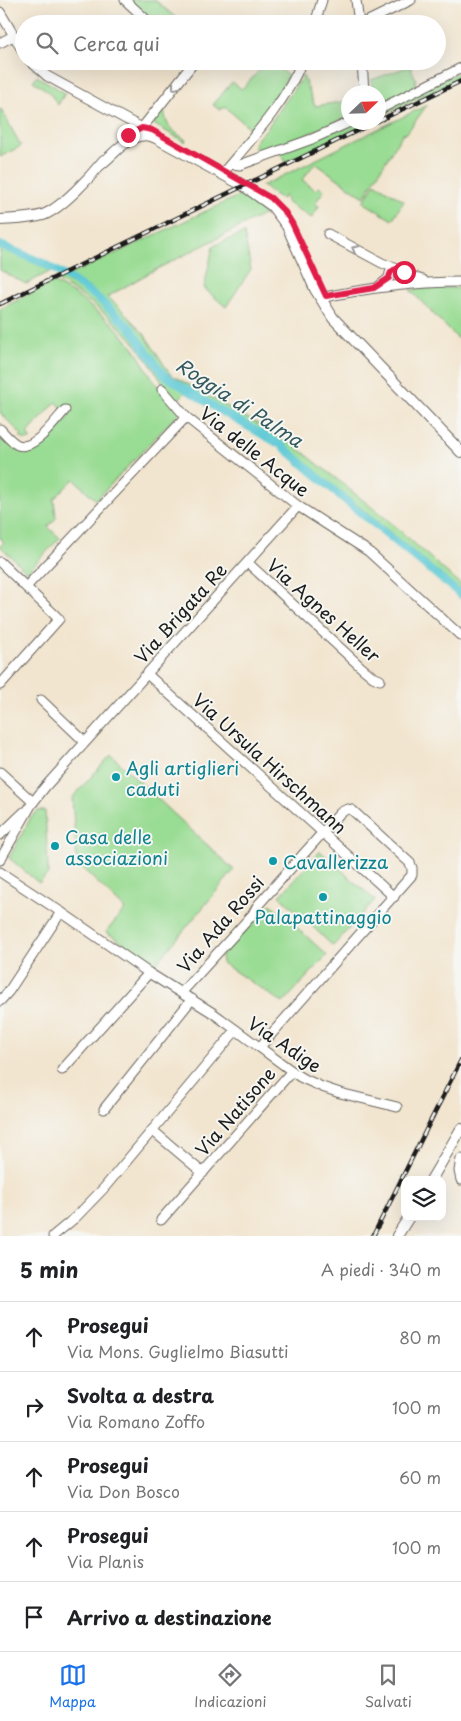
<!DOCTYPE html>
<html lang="it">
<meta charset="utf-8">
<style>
body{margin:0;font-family:"Playpen Sans",sans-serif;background:#f6f6f6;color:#202124}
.controls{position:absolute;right:15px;bottom:15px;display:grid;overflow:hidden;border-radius:10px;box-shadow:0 5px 20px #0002}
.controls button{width:45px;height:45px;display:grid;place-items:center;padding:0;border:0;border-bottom:1px solid #e0e0e0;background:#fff;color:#202124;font:25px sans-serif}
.compass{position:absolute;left:341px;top:85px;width:45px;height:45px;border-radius:50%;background:#fff;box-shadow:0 5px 20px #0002;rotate:67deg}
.stop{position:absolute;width:15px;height:15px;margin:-11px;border:4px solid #e11d48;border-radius:50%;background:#fff}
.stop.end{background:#e11d48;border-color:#fff;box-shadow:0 1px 5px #0008}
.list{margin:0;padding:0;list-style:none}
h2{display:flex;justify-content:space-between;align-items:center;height:65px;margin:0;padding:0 20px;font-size:21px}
h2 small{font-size:16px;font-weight:400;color:#757577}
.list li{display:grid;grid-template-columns:32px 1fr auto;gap:15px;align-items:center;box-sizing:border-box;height:70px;padding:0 20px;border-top:1px solid #e0e0e0}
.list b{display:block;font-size:19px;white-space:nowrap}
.list p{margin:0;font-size:16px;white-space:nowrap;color:#757577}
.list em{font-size:16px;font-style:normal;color:#757577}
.icon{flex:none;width:28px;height:28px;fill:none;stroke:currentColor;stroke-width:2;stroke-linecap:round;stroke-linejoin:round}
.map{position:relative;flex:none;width:461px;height:1236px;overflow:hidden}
.search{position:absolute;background:#fff;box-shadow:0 5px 20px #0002;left:15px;right:15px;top:15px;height:55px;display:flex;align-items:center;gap:12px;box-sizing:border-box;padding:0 18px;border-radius:28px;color:#757577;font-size:19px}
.sheet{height:415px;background:#fff}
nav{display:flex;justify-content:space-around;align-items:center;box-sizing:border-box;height:70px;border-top:1px solid #e0e0e0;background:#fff;font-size:14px;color:#757577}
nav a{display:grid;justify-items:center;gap:2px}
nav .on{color:#1a73e8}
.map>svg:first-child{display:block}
.green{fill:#99dc93;stroke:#5a7c58}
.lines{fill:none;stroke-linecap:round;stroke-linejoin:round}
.canal{stroke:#5dc9d5;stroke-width:8}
.minor-casing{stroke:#67625b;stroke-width:11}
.tertiary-casing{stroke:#67625b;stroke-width:12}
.minor{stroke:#fff;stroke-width:9}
.tertiary{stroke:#fff;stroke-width:10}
.rail-casing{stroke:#1c1c1c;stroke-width:4.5}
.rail{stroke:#f6f6f2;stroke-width:2.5;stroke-dasharray:8;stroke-linecap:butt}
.oneway{stroke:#999}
.route{stroke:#e11d48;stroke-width:6}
.culture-dot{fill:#0f9aa8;stroke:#f6f6f2;stroke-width:2}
.labels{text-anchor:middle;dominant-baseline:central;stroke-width:4;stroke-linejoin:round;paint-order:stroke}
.street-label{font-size:18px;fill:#1c1c1c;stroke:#f6f6f2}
.culture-label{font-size:18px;fill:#0d838f;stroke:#f6f6f2;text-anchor:start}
.water-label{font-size:19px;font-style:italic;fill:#33595d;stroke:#f6f6f2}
</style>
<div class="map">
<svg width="461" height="1236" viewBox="0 0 461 1236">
<rect width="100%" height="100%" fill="#f6f6f2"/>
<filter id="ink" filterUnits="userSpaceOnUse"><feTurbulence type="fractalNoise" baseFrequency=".02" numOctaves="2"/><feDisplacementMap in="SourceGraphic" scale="10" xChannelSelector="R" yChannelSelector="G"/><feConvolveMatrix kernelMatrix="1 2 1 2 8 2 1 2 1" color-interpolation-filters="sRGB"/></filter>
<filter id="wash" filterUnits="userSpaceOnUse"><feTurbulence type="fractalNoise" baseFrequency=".0096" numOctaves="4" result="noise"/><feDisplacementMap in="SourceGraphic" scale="20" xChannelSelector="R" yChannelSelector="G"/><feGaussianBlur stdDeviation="1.12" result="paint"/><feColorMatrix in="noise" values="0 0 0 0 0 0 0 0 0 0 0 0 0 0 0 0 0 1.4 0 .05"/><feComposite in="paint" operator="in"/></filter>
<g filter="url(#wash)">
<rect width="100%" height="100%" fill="#f2e5cf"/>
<g class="green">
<path d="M130 0H155L183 24H158Z"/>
<path d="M268 61H271L288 76 281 88 252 130 225 107 220 110 213 105 232 82 242 89Z"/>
<path d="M410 66 416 79 415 87 378 103V92H373L371 80Z"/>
<path d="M461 71V78L379 117 378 111Z"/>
<path d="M37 76 65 93 58 105 49 92 33 81Z"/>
<path d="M303 76 315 106 348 101V117L305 135 264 149 258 151 255 149 254 145 257 139 267 128Z"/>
<path d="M427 105 406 134 403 133 364 197 315 163 302 180 316 190 319 187 324 191 315 203 319 206 312 218 286 202 287 198 284 196 282 199 262 186Z"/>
<path d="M164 106C165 126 170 129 186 140L185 142 155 125 154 118Z"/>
<path d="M0 109H1L21 146 0 157Z"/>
<path d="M354 123H368L286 162 279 152Z"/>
<path d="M375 183 404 201 392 220 363 202Z"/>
<path d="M247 192 269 212 149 273 107 297 119 307 145 335 170 374 293 444 389 521 461 585V591L284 445 240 421 167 375 132 327 106 302 66 275H69Z"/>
<path d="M244 233 251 269 226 307 204 288 213 246Z"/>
<path d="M0 249 19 255 51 271 26 284 0 270Z"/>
<path d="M60 277 95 299 112 314 134 337 163 377 187 391 177 401C162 385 154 368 141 351 116 319 89 300 55 279Z"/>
<path d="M53 282 76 295 114 325 135 350 156 384 180 412 96 500 74 479 54 499 56 518 48 527 60 538 27 572 0 546 4 542 0 538V435C6 441 13 450 22 452 40 457 59 427 70 415L56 402 27 434 31 439 25 440 20 437 22 435 2 415 0 412V309Z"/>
<path d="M424 288H461V342L410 290Z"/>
<path d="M111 755 234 870 156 964 106 932 125 909 77 863 72 798Z"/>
<path d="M38 811H45L48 866V874L39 883 9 858 31 817Z"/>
<path d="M320 851 375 900 333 946 280 896Z"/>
<path d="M271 904 327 955 283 1003 222 963 221 956Z"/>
</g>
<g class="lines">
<path class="canal" d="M0 245 43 263 72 280 99 299 131 329 164 375 219 410 281 445 352 506 461 595"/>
</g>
</g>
<g filter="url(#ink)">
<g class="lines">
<defs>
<g id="minor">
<path d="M125 0 151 24"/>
<path d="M356 0 359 24"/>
<path d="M0 12 24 53"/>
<path d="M315 24 322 0"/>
<path d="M362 24 411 0"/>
<path d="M0 43 13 36"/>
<path d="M30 61 47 76 142 128 195 61"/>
<path d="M362 61 364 92"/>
<path d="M378 110 461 68"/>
<path d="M231 164 240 165 312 139 350 122"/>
<path d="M222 174C249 142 287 101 302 61"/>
<path d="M328 234 382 263 397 269"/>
<path d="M378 287 389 278 390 273 395 269C404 269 412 278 423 280"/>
<path d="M320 298C367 288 413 282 461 282"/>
<path d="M162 389 186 417"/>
<path d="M0 429C5 434 11 442 18 445 34 451 55 421 65 410"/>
<path d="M0 562 59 619 0 685"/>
<path d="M248 563 362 668 373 677 380 680"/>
<path d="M26 587 186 417 298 506 368 551 461 636"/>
<path d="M147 674 394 897"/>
<path d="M41 700 85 742"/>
<path d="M0 772 33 802"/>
<path d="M0 835 24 812"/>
<path d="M0 860 31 805 45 787 298 506"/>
<path d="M0 872 61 912 149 973 213 1013 300 1077 322 1087 340 1093 397 1107"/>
<path d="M182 992 253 914 258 905 341 812 348 809 352 810 410 863 412 868V875L260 1047"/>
<path d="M0 1001 9 991 61 912"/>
<path d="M62 1070 149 973"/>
<path d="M104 1109 192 999"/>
<path d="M152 1130 203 1173"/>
<path d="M461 1159 459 1171 461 1180"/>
<path d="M161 1220 292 1071"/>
<path d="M53 1236 76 1217 104 1188 236 1030"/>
</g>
<g id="tertiary">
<path d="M100 165C117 152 133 127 156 138L244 186 272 206 287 226 315 289 333 318 461 452"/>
<path d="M0 220C14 219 30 219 43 215 62 208 91 176 104 160"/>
<path d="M431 1180 461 1129"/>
<path d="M397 1236 409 1217"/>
</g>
</defs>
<use href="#minor" class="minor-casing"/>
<use href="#tertiary" class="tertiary-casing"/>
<use href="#minor" class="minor"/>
<use href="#tertiary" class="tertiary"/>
<defs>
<g id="rail">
<path d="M378 121 461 81"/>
<path d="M0 304 375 122"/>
<path d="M373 1236 461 1060"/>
</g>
</defs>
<use href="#rail" class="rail-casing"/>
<use href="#rail" class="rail"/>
</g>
<defs><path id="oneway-chevron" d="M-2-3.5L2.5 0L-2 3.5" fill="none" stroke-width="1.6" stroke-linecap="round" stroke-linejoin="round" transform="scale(1.25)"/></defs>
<g class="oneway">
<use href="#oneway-chevron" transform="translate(175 87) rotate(127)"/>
<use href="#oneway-chevron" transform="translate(355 249) rotate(-152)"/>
</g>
</g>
<g class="lines" filter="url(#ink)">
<path class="route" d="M128 135 142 128 152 130 271 198 285 212 292 223 326 296 374 288 389 278C390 270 397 266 404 272"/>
</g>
<g class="culture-dot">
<circle cx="116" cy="777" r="5"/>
<circle cx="55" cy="846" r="5"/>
<circle cx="273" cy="861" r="5"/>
<circle cx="323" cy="897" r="5"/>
</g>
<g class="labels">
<g class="street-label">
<text transform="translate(255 451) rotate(38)">Via delle Acque</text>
<text transform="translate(324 610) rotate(42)">Via Agnes Heller</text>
<text transform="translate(180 613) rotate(-48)">Via Brigata Re</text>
<text transform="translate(270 763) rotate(42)">Via Ursula Hirschmann</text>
<text transform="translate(220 924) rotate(-49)">Via Ada Rossi</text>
<text transform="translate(285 1044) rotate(34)">Via Adige</text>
<text transform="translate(235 1111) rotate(-49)">Via Natisone</text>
</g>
<g class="culture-label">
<text x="126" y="767">Agli artiglieri<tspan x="126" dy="21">caduti</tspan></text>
<text x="65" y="836">Casa delle<tspan x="65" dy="21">associazioni</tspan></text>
<text x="283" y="861">Cavallerizza</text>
<text x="323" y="916" text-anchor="middle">Palapattinaggio</text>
</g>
<g class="water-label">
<text transform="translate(240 402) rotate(33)">Roggia di Palma</text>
</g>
</g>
</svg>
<div class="controls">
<button><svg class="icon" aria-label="layers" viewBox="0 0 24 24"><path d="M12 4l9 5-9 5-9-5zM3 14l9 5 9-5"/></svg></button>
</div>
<svg class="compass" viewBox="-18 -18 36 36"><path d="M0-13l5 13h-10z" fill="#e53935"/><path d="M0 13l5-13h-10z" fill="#757577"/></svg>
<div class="stop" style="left:404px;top:272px"></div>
<div class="stop end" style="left:128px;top:135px"></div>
<div class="search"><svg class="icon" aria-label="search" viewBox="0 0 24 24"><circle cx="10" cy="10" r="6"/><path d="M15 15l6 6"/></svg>Cerca qui</div>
</div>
<section class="sheet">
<h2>5 min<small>A piedi · 340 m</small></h2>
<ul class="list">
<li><svg class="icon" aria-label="ahead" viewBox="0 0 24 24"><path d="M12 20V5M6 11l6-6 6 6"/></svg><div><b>Prosegui</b><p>Via Mons. Guglielmo Biasutti</p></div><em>80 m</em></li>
<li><svg class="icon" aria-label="right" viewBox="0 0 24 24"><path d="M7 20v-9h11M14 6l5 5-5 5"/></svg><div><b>Svolta a destra</b><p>Via Romano Zoffo</p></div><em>100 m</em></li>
<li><svg class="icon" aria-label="ahead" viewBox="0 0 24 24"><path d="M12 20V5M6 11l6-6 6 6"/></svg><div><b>Prosegui</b><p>Via Don Bosco</p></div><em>60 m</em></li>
<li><svg class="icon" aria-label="ahead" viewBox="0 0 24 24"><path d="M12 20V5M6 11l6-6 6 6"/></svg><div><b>Prosegui</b><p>Via Planis</p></div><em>100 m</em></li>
<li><svg class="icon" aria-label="arrive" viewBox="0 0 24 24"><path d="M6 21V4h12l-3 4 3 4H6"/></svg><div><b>Arrivo a destinazione</b></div></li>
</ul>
</section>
<nav>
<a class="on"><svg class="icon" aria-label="map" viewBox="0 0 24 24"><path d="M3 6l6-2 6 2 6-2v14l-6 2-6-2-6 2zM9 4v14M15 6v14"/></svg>Mappa</a>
<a><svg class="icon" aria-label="directions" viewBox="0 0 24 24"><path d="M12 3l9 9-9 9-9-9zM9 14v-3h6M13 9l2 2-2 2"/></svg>Indicazioni</a>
<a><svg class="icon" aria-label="saved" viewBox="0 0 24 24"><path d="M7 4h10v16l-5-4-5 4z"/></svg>Salvati</a>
</nav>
